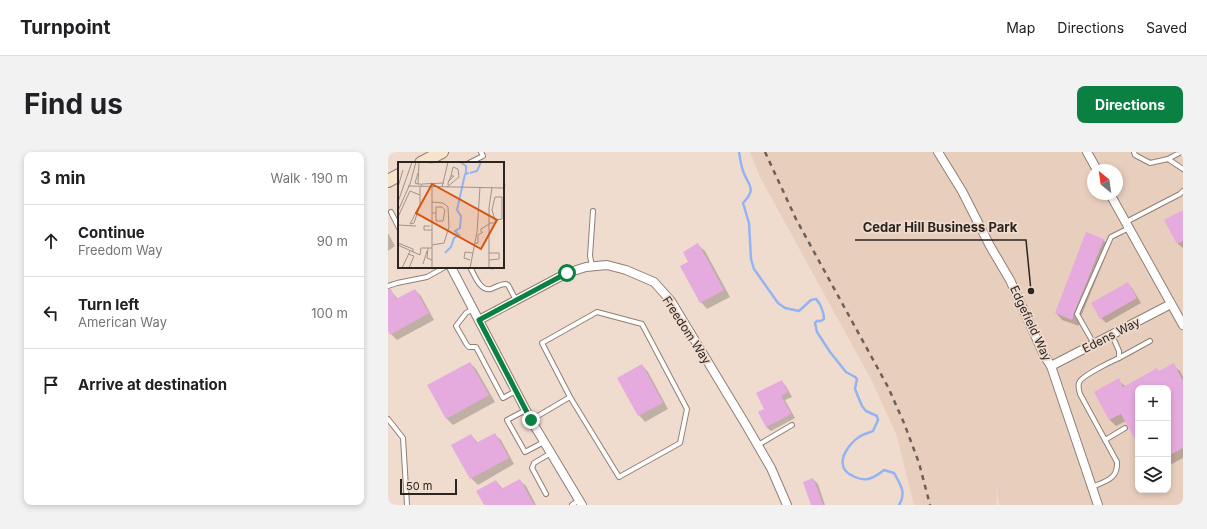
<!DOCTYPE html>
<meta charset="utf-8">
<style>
body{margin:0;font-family:Inter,sans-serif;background:#f2f2f2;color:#202124}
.controls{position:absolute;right:12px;bottom:12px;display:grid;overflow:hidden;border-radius:8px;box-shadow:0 2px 6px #0003}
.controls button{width:36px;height:36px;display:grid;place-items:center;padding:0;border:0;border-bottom:1px solid #e0e0e0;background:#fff;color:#202124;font:20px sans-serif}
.compass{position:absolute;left:699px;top:12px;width:36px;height:36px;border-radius:50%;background:#fff;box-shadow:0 2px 6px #0003;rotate:331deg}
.scale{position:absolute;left:12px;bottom:10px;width:57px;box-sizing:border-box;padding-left:4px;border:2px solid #2b241f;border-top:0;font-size:11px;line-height:14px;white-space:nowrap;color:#2b241f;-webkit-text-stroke:3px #f0dbcf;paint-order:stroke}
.stop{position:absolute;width:12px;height:12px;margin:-9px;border:3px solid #0b8043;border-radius:50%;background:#fff}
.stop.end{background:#0b8043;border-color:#fff;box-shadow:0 1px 4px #0008}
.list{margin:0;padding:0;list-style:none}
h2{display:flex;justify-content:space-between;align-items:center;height:52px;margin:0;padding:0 16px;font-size:17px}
h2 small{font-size:13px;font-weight:400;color:#757577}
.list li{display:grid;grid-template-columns:26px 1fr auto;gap:12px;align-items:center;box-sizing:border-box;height:72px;padding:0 16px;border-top:1px solid #e0e0e0}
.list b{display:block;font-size:15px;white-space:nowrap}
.list p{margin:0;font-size:13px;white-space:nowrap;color:#757577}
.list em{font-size:13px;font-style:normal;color:#757577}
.icon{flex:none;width:22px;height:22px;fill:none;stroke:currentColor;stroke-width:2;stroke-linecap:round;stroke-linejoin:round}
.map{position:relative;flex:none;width:795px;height:353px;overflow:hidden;border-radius:8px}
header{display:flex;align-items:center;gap:24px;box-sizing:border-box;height:56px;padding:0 20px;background:#fff;border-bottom:1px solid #e0e0e0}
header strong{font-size:19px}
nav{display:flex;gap:22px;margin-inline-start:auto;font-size:14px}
.intro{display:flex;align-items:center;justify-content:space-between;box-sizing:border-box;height:96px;padding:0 24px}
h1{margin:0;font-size:28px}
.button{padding:10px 18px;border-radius:8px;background:#0b8043;color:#fff;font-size:14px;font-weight:700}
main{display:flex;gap:24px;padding:0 24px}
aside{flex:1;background:#fff;border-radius:8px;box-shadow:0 2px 6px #0003}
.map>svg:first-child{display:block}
.built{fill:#e8cebd;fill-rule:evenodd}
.shadow{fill:#0003}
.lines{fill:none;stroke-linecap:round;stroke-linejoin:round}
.stream{stroke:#94b4f1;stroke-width:2.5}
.building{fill:#e6abde}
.lane-casing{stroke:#917f74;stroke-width:6}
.street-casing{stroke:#917f74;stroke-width:10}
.secondary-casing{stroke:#917f74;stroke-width:14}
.lane{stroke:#fff;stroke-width:4}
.street{stroke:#fff;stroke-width:8}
.secondary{stroke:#f7e4ca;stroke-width:12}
.rail{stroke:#6c6159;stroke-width:2.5;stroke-dasharray:5 5;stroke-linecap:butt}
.route{stroke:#0b8043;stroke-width:5}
.labels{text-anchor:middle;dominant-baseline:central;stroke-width:3.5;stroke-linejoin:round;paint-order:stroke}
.street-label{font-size:12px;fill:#2b241f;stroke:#f0dbcf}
.inset-river{fill:none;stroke:#94b4f1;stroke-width:2}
.inset-road{fill:none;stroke:#a19289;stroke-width:1}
.view{fill:#d5540e;fill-opacity:0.15;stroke:#d5540e;stroke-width:2}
.inset-edge{fill:none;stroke:#2b241f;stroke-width:2}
.leader{fill:none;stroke:#2b241f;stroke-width:1.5}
.callout-dot{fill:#2b241f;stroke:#f0dbcf;stroke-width:1.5}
.callout-label{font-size:13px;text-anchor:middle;font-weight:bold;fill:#2b241f;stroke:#f0dbcf;stroke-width:3.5;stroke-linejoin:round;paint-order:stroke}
</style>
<header>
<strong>Turnpoint</strong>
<nav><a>Map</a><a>Directions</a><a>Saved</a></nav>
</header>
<div class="intro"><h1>Find us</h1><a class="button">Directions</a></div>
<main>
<aside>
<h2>3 min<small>Walk · 190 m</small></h2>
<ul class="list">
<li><svg class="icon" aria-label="ahead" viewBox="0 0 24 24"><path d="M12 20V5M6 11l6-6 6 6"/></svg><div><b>Continue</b><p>Freedom Way</p></div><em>90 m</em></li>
<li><svg class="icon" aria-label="left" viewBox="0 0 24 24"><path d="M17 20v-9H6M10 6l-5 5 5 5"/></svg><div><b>Turn left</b><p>American Way</p></div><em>100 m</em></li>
<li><svg class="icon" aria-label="arrive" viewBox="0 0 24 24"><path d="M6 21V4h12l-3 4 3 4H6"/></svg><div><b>Arrive at destination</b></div></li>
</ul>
</aside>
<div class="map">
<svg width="795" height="353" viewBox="0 0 795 353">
<rect width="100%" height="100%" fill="#f0dbcf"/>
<path class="built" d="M362 0H795V353H611L608 334 609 353H526L509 284 484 229 373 27ZM705 18H729V42H705ZM750 236H780V338H750Z"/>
<g class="shadow">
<path d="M115 28 118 34 115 36Z"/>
<path d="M795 59V96L790 92 777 69Z"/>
<path d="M0 81 7 94 0 99Z"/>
<path d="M715 88 722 94 692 167 691 174 674 168 668 161Z"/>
<path d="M310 93 317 99 342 145 319 157 313 150 293 114 301 110Z"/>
<path d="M101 115H110L104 118Z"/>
<path d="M740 132 744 136 753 151 718 171 713 166Z"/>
<path d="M27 138 33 144 46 168 9 188 3 182 0 177V141L3 139 10 147Z"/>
<path d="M82 211 88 217 107 250 65 273 59 267 41 234Z"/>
<path d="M254 213 260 220 280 257 257 270 251 263Z"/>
<path d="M785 213 792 219 795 225V306L780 314V236H750V291L738 269 728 274 722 268 707 240 730 228 737 234 772 220Z"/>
<path d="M393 229 398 234 404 245 397 248 407 266 383 279 378 275 377 257Z"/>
<path d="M106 282 113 288 126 312 90 333 83 326 65 293 83 283 90 291Z"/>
<path d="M425 327 430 332 437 353H425Z"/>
<path d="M131 328 138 334 148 353H97L108 329 115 337Z"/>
</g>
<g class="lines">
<path class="stream" d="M351 0C352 6 353 13 355 19 361 35 369 36 355 51L361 71 363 107 366 117 390 151 397 156 411 159 423 148 428 147C432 151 436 160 436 167L433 169H429L427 171 429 180 442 200 458 220 467 225 469 227 467 237 474 254 478 259 489 264 490 268 485 279C481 281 475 282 471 285 466 288 463 292 460 296 453 306 451 318 465 324 469 326 475 328 480 327 486 326 491 322 496 318L506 321C512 332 519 341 511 353"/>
</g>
<g class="building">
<path d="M795 58V89L789 92 776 68Z"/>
<path d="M698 80 716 87 686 161 684 168 667 161Z"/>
<path d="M310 91 336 138 312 151 292 114 300 110 295 100Z"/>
<path d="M740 130 749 146 712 167 703 151Z"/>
<path d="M0 137H3L8 147 27 137 41 161 2 183 0 179Z"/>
<path d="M82 210 101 243 58 267 39 233Z"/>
<path d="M786 211 795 229V296L780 304V236H750V293L733 262 721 268 706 240 731 226 735 235 769 216 771 219Z"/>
<path d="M254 212 275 251 250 264 229 226Z"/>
<path d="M394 228 400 240 393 244 403 262 378 275 370 260 376 257 368 241Z"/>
<path d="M107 281 121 306 82 327 63 293 83 282 88 291Z"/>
<path d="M425 326 435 353H423L415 330Z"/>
<path d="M132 327 146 353H96L88 339 108 328 113 337Z"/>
</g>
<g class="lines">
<defs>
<g id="lane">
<path d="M746 0 747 3 762 11 780 7 795 17"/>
<path d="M780 7 793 0"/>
<path d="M81 11 95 4 93 0"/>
<path d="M3 60 11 76"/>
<path d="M738 70 792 42 795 39"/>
<path d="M204 114 202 104 205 59"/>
<path d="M82 115C86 122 92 140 103 137 108 135 112 132 118 132L120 133 128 148"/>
<path d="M0 134 9 131 39 125 57 115"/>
<path d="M85 157 78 161 68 174 79 193 81 195H88L115 246 128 239"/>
<path d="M706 192 689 162 723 85 741 76"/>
<path d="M731 206 762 189"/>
<path d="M138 258 119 268 137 300 156 290"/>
<path d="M0 267 15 286 19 353"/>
<path d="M143 268 182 245 154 191 209 160 254 172 299 257 292 291 231 325 182 245"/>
<path d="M717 288 737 276"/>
<path d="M370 293 404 273"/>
<path d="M704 335C718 329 730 327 729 310L692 242C691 237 689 233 692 229 696 223 722 210 731 206V199L724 183"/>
<path d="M158 342 144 316 146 311 163 301"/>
<path d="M184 353 191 348"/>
</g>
<g id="street">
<path d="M550 0 574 39 602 94 622 128 656 203 663 214 710 353"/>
<path d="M699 0 709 18"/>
<path d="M722 42 795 173"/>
<path d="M63 115 143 268 194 353"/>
<path d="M91 168 179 121 198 115 219 113 238 118 266 130 283 149 358 273 383 316 399 353"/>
<path d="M663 214 783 152"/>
</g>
<g id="secondary">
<path d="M33 11 54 0"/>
<path d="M0 29 11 23"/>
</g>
</defs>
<use href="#lane" class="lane-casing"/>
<use href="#street" class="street-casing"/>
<use href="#secondary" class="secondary-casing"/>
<use href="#lane" class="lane"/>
<use href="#street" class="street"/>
<use href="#secondary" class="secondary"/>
<path class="rail" d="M377 0 408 67 500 235 516 271 531 311 542 353"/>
</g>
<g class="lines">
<path class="route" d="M143 268 91 168 179 121"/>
</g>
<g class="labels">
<g class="street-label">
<text transform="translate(643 171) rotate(65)">Edgefield Way</text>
<text transform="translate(299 178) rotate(57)">Freedom Way</text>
<text transform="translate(723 183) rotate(-27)">Edens Way</text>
</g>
</g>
<g transform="translate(10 10)">
<rect width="106" height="106" fill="#f0dbcf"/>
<path class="inset-river" d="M62 0 68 4V11M72 11 79 9 83 0M47 91 53 85 56 76 61 73 57 69 62 66 63 54 59 48 67 12 71 11"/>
<path class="inset-road" d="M21 0 20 22H23L24 25M31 1 44 0M20 11 17 21 20 22M24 22 46 21M50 23V21L53 14H56L50 20M10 24 106 26M0 25 5 8M22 25V43L12 62 16 61 22 43M44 25 50 0M49 25 61 15 60 7 55 5 53 14M0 40 14 0M34 40 45 41 50 45 51 65 46 81 34 83M94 48 97 35H104V57L97 58M0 49 12 22 18 0M34 51H38V45H44L47 48 45 59H38V51M0 55 12 29 22 33M91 61H98L94 48M0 63 18 64M32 64H26V68H34M83 70V67L91 62M0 81 15 87V90M76 82 80 81V73L85 70M0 83 22 93 23 86H34M30 86 29 96 34 98M91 91H101V97L91 98M10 92 16 94 11 106M72 98 66 96 67 90 75 91M25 102 29 89M4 106 12 89M34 106V25M72 106 79 70 82 25M91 106V46L94 25"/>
<path class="view" d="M34 22 99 58 83 87 18 51Z"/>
<rect width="106" height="106" class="inset-edge"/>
</g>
<path class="leader" d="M643 139L638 88H467"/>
<circle class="callout-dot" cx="643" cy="139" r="4"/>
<g class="callout-label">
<text x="552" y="80">Cedar Hill Business Park</text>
</g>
</svg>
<div class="controls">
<button>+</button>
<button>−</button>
<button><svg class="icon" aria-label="layers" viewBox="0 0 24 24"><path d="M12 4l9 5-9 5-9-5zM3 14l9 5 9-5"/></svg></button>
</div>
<svg class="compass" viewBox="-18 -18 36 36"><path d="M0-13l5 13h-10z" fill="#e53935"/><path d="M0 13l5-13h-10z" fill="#757577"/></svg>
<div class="scale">50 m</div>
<div class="stop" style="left:179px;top:121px"></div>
<div class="stop end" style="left:143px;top:268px"></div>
</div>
</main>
